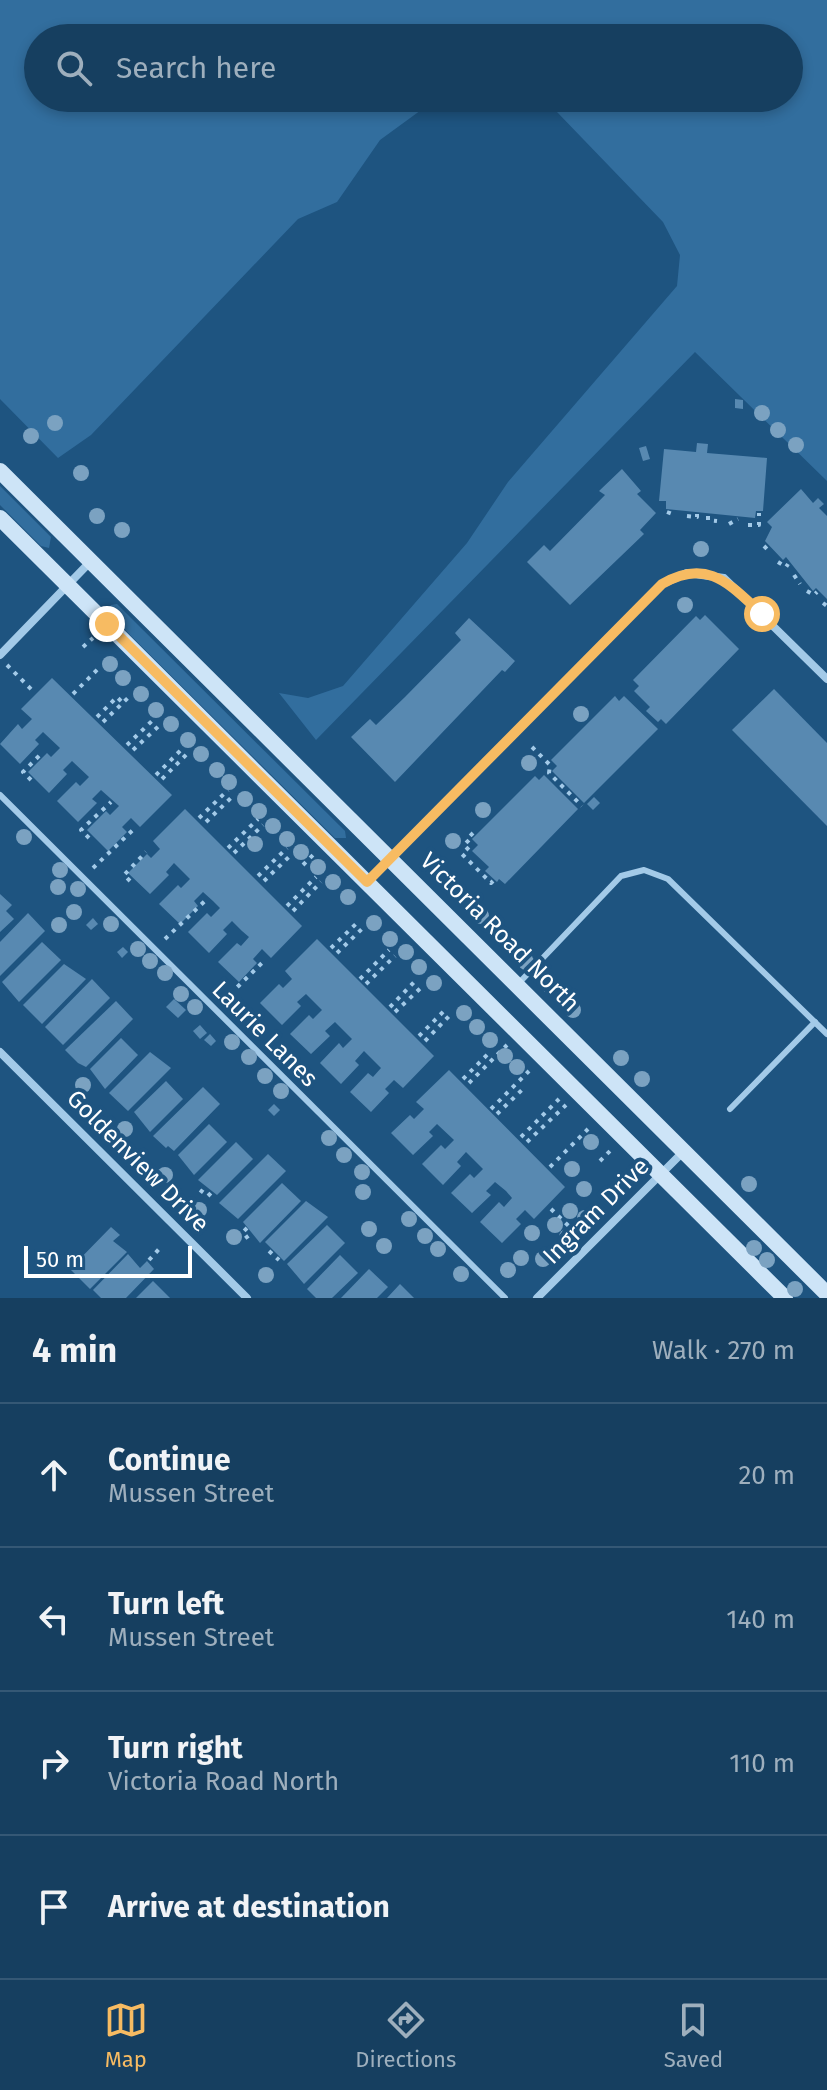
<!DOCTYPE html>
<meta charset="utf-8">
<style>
body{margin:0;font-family:"Fira Sans",sans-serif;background:#1f4666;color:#f1f3f6}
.scale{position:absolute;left:24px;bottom:20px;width:168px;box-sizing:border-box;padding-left:8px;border:4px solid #fff;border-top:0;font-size:22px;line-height:28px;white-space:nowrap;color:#fff;-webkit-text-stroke:6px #1e5480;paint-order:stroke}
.stop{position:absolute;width:24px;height:24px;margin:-18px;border:6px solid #f7bb62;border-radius:50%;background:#fff}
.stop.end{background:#f7bb62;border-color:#fff;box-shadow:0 2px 8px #0008}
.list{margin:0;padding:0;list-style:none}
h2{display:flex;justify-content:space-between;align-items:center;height:104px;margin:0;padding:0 32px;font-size:34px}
h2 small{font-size:26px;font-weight:400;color:#9eafbd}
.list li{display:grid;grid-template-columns:52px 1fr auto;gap:24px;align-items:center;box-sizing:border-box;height:144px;padding:0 32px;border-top:2px solid #355875}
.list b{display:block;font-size:30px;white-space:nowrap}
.list p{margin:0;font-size:26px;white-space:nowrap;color:#9eafbd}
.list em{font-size:26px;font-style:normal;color:#9eafbd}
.icon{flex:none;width:44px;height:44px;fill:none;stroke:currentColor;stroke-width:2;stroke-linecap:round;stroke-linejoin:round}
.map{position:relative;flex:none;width:827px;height:1298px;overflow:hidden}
.search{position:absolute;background:#163f60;box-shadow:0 4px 12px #0003;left:24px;right:24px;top:24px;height:88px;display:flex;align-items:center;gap:20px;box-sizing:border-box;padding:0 28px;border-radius:44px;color:#9eafbd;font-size:30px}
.sheet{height:680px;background:#163f60}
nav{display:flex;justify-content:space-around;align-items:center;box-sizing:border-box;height:112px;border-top:2px solid #355875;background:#163f60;font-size:22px;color:#9eafbd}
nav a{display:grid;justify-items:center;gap:4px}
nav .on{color:#f7bb62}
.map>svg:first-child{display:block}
.green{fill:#326e9e}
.building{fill:#5889b1}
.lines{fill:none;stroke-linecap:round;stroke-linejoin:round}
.path{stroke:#a3cae8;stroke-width:4;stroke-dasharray:4 6;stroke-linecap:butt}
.lane{stroke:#a3cae8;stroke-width:6}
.street{stroke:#a3cae8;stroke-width:8}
.secondary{stroke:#cde4f7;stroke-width:16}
.tree{fill:#7ba2c1}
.route{stroke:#f7bb62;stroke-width:10}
.labels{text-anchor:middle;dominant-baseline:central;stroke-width:8;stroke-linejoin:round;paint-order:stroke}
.street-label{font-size:24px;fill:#fff;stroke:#1e5480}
</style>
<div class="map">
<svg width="827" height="1298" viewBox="0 0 827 1298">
<rect width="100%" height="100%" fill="#1e5480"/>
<g class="green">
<path d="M0 0H827V481L695 352 316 740 279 693 308 698 343 686 467 543 508 482 677 286 680 255 663 222 557 112 525 98H789V38H38V98H451L428 105 380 140 337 202 298 219 91 435 58 458 0 399Z"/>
<path d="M0 486 51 537 49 548 41 546 0 505Z"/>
<path d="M117 604 345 831 346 838H335L115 620 109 610 111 605Z"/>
</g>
<g class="building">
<path d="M735 399 743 400V409L735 408Z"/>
<path d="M697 443 708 444 707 453 767 458 763 511H756L755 518 666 509V501H659L664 449 696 452Z"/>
<path d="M646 446 650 459 643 461 639 448Z"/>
<path d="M622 469 641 491 637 494 656 513 640 530 644 534 570 605 527 562 544 545 550 551 605 495 599 491Z"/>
<path d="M801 489 813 503 818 498 824 504 819 508 827 516V599L816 588 813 591 786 557 783 560 765 541 772 527 767 522Z"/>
<path d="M705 615 739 649 666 724 661 719 658 722 646 711 650 707 634 691 639 686 633 680 696 616 700 620Z"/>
<path d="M469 618 515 661 505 672 502 670 395 782 351 737 370 719 376 725 405 697 461 640 455 633Z"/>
<path d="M52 678 172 795 140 827 131 818 122 827 127 832 108 851 87 830 106 811 110 815 119 806 101 790 92 799 97 803 78 822 57 801 76 782 80 786 89 777 72 761 63 770 67 774 49 793 28 772 47 753 51 757 60 748 43 732 35 740 39 744 20 764 0 744 18 724 22 729 32 719 21 709Z"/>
<path d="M774 689 827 743V826L732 730Z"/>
<path d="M615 696 619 701 624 696 658 729 584 803 552 771 557 766 551 760Z"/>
<path d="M544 775 578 809 505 884 499 879 497 882 485 871 489 867 472 851 478 845 472 839 535 776 539 780Z"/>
<path d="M594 797 600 803 593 810 587 804Z"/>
<path d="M185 809 302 926 271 958 262 949 253 959 257 963 239 982 218 962 237 943 241 946 249 937 242 931 232 921 223 930 227 934 209 953 188 932 207 913 211 917 220 908 213 901 203 892 194 901 198 906 180 924 159 904 178 885 181 888 190 879 174 863 166 872 169 875 150 894 128 873 147 854 151 858 160 849 153 841Z"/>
<path d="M0 894 12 905 6 911 14 919 0 932Z"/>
<path d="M28 913 45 931 0 976V942Z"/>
<path d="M93 918 98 924 91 930 86 925Z"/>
<path d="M317 939 434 1056 403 1088 394 1080 385 1089 389 1093 371 1112 350 1092 368 1073 373 1077 381 1068 364 1051 355 1061 359 1065 341 1084 320 1063 339 1043 343 1048 352 1039 335 1022 325 1031 330 1036 311 1054 290 1034 309 1015 313 1019 322 1010 306 994 297 1002 301 1006 282 1025 260 1003 279 984 283 988 292 979 285 971Z"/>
<path d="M42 942 61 960 19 1002 2 982Z"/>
<path d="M123 947 128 952 122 958 117 952Z"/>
<path d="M64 964 86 979 42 1024 23 1005Z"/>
<path d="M92 979 110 998 63 1045 45 1027Z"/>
<path d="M174 999 186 1010 178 1018 166 1007Z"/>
<path d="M116 1001 133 1019 86 1067 78 1063 65 1050Z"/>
<path d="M200 1025 207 1033 200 1039 193 1031Z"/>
<path d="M210 1034 216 1041 211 1046 204 1040Z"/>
<path d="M121 1038 138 1055 105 1089 90 1069Z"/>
<path d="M150 1052 171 1068 128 1111 109 1093Z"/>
<path d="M449 1070 565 1187 534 1219 525 1210 516 1219 521 1224 502 1243 480 1222 499 1202 504 1207 512 1198 506 1191 495 1182 486 1191 491 1195 472 1213 451 1193 470 1174 474 1178 483 1169 466 1152 457 1162 461 1166 443 1185 422 1164 441 1145 445 1149 454 1140 437 1124 429 1132 433 1136 413 1155 391 1133 410 1115 414 1119 424 1109 416 1102Z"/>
<path d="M166 1081 183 1099 150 1132 134 1112Z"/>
<path d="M203 1087 220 1104 174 1151 168 1146 166 1148 153 1136Z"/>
<path d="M274 1104 280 1110 274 1116 268 1110Z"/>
<path d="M209 1124 227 1142 194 1175 178 1155Z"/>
<path d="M236 1142 253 1159 217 1195 198 1180Z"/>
<path d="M268 1154 286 1171 238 1219 219 1203Z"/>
<path d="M282 1183 301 1201 260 1243 243 1222Z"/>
<path d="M306 1201 328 1217 284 1261 265 1242Z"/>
<path d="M327 1225 345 1243 304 1284 287 1264Z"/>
<path d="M111 1227 120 1235 113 1241 127 1252 90 1289 70 1269Z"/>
<path d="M128 1254 140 1268 147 1261 154 1269 126 1298H101L93 1290Z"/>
<path d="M340 1255 358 1273 332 1298H316L307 1289Z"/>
<path d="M369 1269 388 1287 377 1298H341Z"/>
<path d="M153 1281 170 1298H136Z"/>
<path d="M400 1284 414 1298H387Z"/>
</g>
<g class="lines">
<g class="path">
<path d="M667 512 675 515"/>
<path d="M687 516 697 517V514"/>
<path d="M708 516V520L717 521"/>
<path d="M729 524 738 519"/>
<path d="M748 525H759V513"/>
<path d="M764 546 771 553"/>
<path d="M778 562 786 567 788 564"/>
<path d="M794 575 800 584"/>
<path d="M807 591 814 595 817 592"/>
<path d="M823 603 827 606"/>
<path d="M83 647 93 638"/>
<path d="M7 665 33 691"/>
<path d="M73 694 101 666"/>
<path d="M97 717 117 697 123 703"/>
<path d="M103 722 131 695"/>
<path d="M127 745 155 718"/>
<path d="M532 747 550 765 549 773 582 806"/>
<path d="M133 750 161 724"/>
<path d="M156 775 184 747"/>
<path d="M162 779 189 752"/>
<path d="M31 780 23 772 43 752"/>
<path d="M199 818 228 790"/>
<path d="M206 822 233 796"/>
<path d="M473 833 466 840 471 845 462 854 491 883 493 881"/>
<path d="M89 838 81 830 111 802"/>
<path d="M228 848 258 819"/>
<path d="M234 853 263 825"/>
<path d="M303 865 313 855"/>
<path d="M93 868 135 828"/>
<path d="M258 876 287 848"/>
<path d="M130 881 124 875 146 852"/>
<path d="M264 881 292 854"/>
<path d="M287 906 316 877"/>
<path d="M293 911 321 882"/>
<path d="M165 939 206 900"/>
<path d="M331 948 359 921"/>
<path d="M337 953 365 926"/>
<path d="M360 979 389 950"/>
<path d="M366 984 395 956"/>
<path d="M223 1001 264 961"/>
<path d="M390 1007 417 979"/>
<path d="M395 1012 424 985"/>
<path d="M419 1036 447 1008"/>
<path d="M425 1041 452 1013"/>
<path d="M463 1079 490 1052"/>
<path d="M469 1083 507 1045"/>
<path d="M491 1109 529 1071"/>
<path d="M497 1114 525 1087"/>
<path d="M521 1137 559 1099"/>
<path d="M527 1142 566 1105"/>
<path d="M600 1161 611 1150"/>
<path d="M550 1167 588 1129"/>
<path d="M200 1190 208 1196 211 1193"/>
<path d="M551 1209 578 1235"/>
<path d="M247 1228 243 1232 249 1240"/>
<path d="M269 1251 279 1260"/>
<path d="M149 1260 160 1248"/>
</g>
<g class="lane">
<path d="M0 795 505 1298"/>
<path d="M518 984 621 876 644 870 668 879 827 1034"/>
<path d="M730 1109 815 1022"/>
</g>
<g class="street">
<path d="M0 655 91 561"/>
<path d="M367 882 662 584 687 573 724 578 827 679"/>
<path d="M0 1052 247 1298"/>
<path d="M537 1298 683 1152"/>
</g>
<g class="secondary">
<path d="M0 471 827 1294"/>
<path d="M0 518 785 1298"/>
</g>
</g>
<g class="tree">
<circle cx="762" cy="413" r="8"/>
<circle cx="55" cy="423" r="8"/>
<circle cx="778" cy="430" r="8"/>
<circle cx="31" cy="436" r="8"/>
<circle cx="796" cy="445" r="8"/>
<circle cx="81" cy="473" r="8"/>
<circle cx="97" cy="516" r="8"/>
<circle cx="122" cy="530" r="8"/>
<circle cx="701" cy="549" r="8"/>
<circle cx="685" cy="605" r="8"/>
<circle cx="110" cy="664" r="8"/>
<circle cx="123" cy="678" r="8"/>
<circle cx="141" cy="694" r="8"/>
<circle cx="156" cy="710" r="8"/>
<circle cx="581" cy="714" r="8"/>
<circle cx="171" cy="724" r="8"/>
<circle cx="188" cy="740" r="8"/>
<circle cx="201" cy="754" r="8"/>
<circle cx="529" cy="763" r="8"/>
<circle cx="217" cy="770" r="8"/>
<circle cx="229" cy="782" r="8"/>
<circle cx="245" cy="799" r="8"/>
<circle cx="483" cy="810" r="8"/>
<circle cx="259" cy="811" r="8"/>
<circle cx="273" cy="826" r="8"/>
<circle cx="24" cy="837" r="8"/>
<circle cx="287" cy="839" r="8"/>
<circle cx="453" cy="841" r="8"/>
<circle cx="255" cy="844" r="8"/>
<circle cx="301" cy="852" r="8"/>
<circle cx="318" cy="867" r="8"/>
<circle cx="60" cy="870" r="8"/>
<circle cx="333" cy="882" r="8"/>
<circle cx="58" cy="887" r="8"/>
<circle cx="78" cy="889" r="8"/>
<circle cx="348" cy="897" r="8"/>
<circle cx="74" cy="912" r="8"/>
<circle cx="481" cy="916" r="8"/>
<circle cx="374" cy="923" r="8"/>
<circle cx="111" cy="924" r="8"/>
<circle cx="59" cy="925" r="8"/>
<circle cx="390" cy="939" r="8"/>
<circle cx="138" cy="949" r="8"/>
<circle cx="406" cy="952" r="8"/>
<circle cx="150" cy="961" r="8"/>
<circle cx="526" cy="962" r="8"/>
<circle cx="419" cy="967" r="8"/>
<circle cx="165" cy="973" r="8"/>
<circle cx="434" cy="983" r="8"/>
<circle cx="551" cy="987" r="8"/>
<circle cx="181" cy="994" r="8"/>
<circle cx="195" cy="1007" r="8"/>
<circle cx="573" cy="1010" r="8"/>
<circle cx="464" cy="1013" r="8"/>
<circle cx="477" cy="1027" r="8"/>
<circle cx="490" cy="1040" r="8"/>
<circle cx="232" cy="1042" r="8"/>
<circle cx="505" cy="1056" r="8"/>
<circle cx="249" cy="1057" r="8"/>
<circle cx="621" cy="1058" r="8"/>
<circle cx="517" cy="1067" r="8"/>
<circle cx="265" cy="1076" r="8"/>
<circle cx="642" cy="1079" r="8"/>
<circle cx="83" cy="1085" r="8"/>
<circle cx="281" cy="1091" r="8"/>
<circle cx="125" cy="1129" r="8"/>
<circle cx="329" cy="1138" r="8"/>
<circle cx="591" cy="1142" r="8"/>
<circle cx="344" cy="1155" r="8"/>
<circle cx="572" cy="1169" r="8"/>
<circle cx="362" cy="1172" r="8"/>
<circle cx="165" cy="1175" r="8"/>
<circle cx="749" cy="1184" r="8"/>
<circle cx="584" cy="1189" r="8"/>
<circle cx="363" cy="1192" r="8"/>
<circle cx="199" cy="1210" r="8"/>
<circle cx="570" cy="1211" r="8"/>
<circle cx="585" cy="1218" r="8"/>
<circle cx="409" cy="1219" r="8"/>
<circle cx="555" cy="1225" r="8"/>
<circle cx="369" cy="1229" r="8"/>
<circle cx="532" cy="1233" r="8"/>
<circle cx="425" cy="1236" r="8"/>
<circle cx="234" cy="1237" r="8"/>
<circle cx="567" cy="1237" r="8"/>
<circle cx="384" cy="1246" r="8"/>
<circle cx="754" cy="1248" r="8"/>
<circle cx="438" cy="1249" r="8"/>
<circle cx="521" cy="1258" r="8"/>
<circle cx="543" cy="1259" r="8"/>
<circle cx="767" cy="1260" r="8"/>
<circle cx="508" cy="1270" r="8"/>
<circle cx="461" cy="1274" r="8"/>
<circle cx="266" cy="1275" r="8"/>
<circle cx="795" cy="1289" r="8"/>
</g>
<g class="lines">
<path class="route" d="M107 624 367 882 662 584C708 557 730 585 762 614"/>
</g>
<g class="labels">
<g class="street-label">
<text transform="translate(500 932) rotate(45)">Victoria Road North</text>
<text transform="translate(265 1034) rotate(45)">Laurie Lanes</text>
<text transform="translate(138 1161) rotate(45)">Goldenview Drive</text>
<text transform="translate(596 1211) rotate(-45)">Ingram Drive</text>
</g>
</g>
</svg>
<div class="scale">50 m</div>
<div class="stop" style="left:762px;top:614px"></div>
<div class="stop end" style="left:107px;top:624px"></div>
<div class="search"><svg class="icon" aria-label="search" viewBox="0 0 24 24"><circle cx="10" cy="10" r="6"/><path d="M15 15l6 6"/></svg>Search here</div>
</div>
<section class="sheet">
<h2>4 min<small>Walk · 270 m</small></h2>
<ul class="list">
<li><svg class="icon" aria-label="ahead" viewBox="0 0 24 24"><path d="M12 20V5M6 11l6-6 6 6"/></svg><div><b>Continue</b><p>Mussen Street</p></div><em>20 m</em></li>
<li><svg class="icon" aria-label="left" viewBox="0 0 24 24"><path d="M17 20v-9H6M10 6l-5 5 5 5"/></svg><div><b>Turn left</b><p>Mussen Street</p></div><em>140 m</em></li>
<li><svg class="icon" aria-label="right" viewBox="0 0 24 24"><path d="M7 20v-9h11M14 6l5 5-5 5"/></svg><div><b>Turn right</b><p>Victoria Road North</p></div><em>110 m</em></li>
<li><svg class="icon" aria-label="arrive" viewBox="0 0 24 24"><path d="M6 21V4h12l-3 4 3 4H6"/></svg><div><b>Arrive at destination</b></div></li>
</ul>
</section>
<nav>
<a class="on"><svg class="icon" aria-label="map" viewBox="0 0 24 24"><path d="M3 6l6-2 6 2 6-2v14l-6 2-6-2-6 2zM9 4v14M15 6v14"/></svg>Map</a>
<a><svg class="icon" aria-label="directions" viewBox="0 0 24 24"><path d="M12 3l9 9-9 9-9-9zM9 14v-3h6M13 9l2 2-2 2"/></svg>Directions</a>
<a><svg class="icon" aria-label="saved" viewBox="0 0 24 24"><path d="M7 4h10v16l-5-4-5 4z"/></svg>Saved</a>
</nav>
